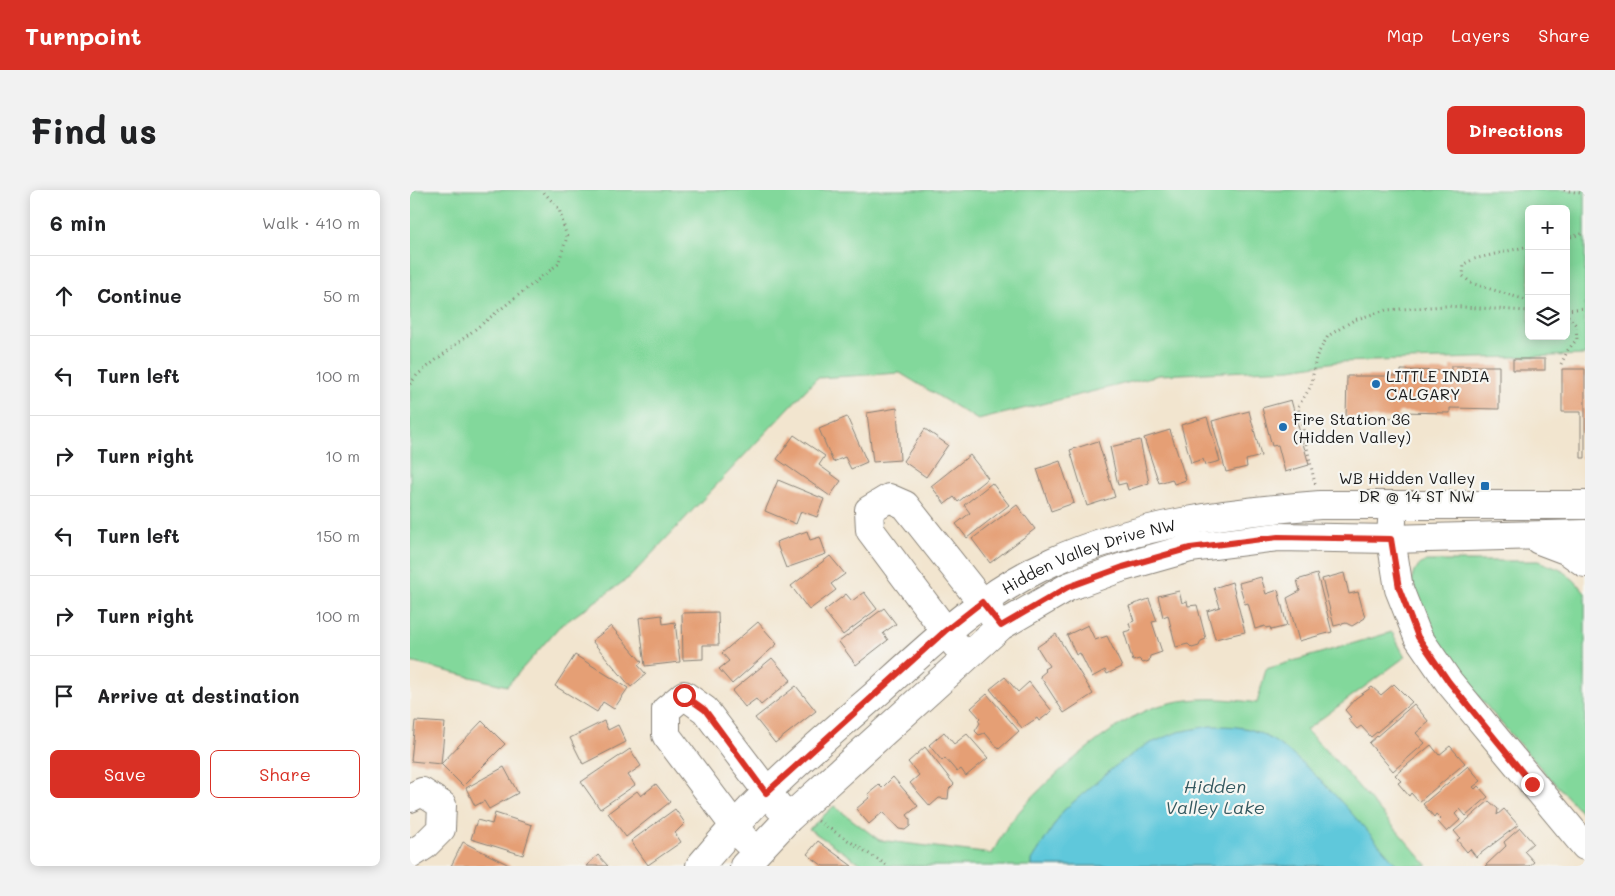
<!DOCTYPE html>
<meta charset="utf-8">
<style>
body{margin:0;font-family:Mali,sans-serif;background:#f2f2f2;color:#202124}
.controls{position:absolute;right:15px;top:15px;display:grid;overflow:hidden;border-radius:8px;box-shadow:0 2px 12px #0003}
.controls button{width:45px;height:45px;display:grid;place-items:center;padding:0;border:0;border-bottom:1px solid #e0e0e0;background:#fff;color:#202124;font:25px sans-serif}
.stop{position:absolute;width:15px;height:15px;margin:-11px;border:4px solid #d93025;border-radius:50%;background:#fff}
.stop.end{background:#d93025;border-color:#fff;box-shadow:0 1px 5px #0008}
.list{margin:0;padding:0;list-style:none}
h2{display:flex;justify-content:space-between;align-items:center;height:65px;margin:0;padding:0 20px;font-size:21px}
h2 small{font-size:16px;font-weight:400;color:#757577}
.list li{display:grid;grid-template-columns:32px 1fr auto;gap:15px;align-items:center;box-sizing:border-box;height:80px;padding:0 20px;border-top:1px solid #e0e0e0}
.list b{display:block;font-size:19px;white-space:nowrap}
.list em{font-size:16px;font-style:normal;color:#757577}
.actions{display:flex;gap:10px;padding:15px 20px}
.actions a{flex:1;padding:11px 0;border:1px solid #d93025;border-radius:8px;text-align:center;font-size:18px;color:#d93025}
.actions .main{background:#d93025;color:#fff}
.icon{flex:none;width:28px;height:28px;fill:none;stroke:currentColor;stroke-width:2;stroke-linecap:round;stroke-linejoin:round}
.map{position:relative;flex:none;width:1175px;height:676px;overflow:hidden;border-radius:8px}
header{display:flex;align-items:center;gap:30px;box-sizing:border-box;height:70px;padding:0 25px;background:#d93025;color:#fff}
header strong{font-size:24px}
nav{display:flex;gap:28px;margin-inline-start:auto;font-size:18px}
.intro{display:flex;align-items:center;justify-content:space-between;box-sizing:border-box;height:120px;padding:0 30px}
h1{margin:0;font-size:35px}
.button{padding:12px 22px;border-radius:8px;background:#d93025;color:#fff;font-size:18px;font-weight:700}
main{display:flex;gap:30px;padding:0 30px}
aside{flex:1;background:#fff;border-radius:8px;box-shadow:0 2px 12px #0003}
.map>svg:first-child{display:block}
.green{fill:#82d89b;stroke:#4f7a5c;fill-rule:evenodd}
.water{fill:#5fc8db;stroke:#3e727c}
.building{fill:#e59f75}
.lines{fill:none;stroke-linecap:round;stroke-linejoin:round}
.minor-casing{stroke:#878076;stroke-width:30}
.path{stroke:#878076;stroke-width:3;stroke-dasharray:1 4;stroke-linecap:butt}
.minor{stroke:#fff;stroke-width:28}
.route{stroke:#d93025;stroke-width:6}
.poi-dot{fill:#1f6fb2;stroke:#f6f6f2;stroke-width:2}
.labels{text-anchor:middle;dominant-baseline:central;stroke-width:4.5;stroke-linejoin:round;paint-order:stroke}
.poi-label{font-size:16px;fill:#1c1c1c;stroke:#f6f6f2;text-anchor:start}
.street-label{font-size:16px;fill:#1c1c1c;stroke:#f6f6f2}
.water-label{font-size:18px;font-style:italic;fill:#33585f;stroke:#f6f6f2}
</style>
<header>
<strong>Turnpoint</strong>
<nav><a>Map</a><a>Layers</a><a>Share</a></nav>
</header>
<div class="intro"><h1>Find us</h1><a class="button">Directions</a></div>
<main>
<aside>
<h2>6 min<small>Walk · 410 m</small></h2>
<ul class="list">
<li><svg class="icon" aria-label="ahead" viewBox="0 0 24 24"><path d="M12 20V5M6 11l6-6 6 6"/></svg><div><b>Continue</b></div><em>50 m</em></li>
<li><svg class="icon" aria-label="left" viewBox="0 0 24 24"><path d="M17 20v-9H6M10 6l-5 5 5 5"/></svg><div><b>Turn left</b></div><em>100 m</em></li>
<li><svg class="icon" aria-label="right" viewBox="0 0 24 24"><path d="M7 20v-9h11M14 6l5 5-5 5"/></svg><div><b>Turn right</b></div><em>10 m</em></li>
<li><svg class="icon" aria-label="left" viewBox="0 0 24 24"><path d="M17 20v-9H6M10 6l-5 5 5 5"/></svg><div><b>Turn left</b></div><em>150 m</em></li>
<li><svg class="icon" aria-label="right" viewBox="0 0 24 24"><path d="M7 20v-9h11M14 6l5 5-5 5"/></svg><div><b>Turn right</b></div><em>100 m</em></li>
<li><svg class="icon" aria-label="arrive" viewBox="0 0 24 24"><path d="M6 21V4h12l-3 4 3 4H6"/></svg><div><b>Arrive at destination</b></div></li>
</ul>
<div class="actions"><a class="main">Save</a><a>Share</a></div>
</aside>
<div class="map">
<svg width="1175" height="676" viewBox="0 0 1175 676">
<rect width="100%" height="100%" fill="#f6f6f2"/>
<filter id="ink" filterUnits="userSpaceOnUse"><feTurbulence type="fractalNoise" baseFrequency=".02" numOctaves="2"/><feDisplacementMap in="SourceGraphic" scale="10" xChannelSelector="R" yChannelSelector="G"/><feConvolveMatrix kernelMatrix="1 2 1 2 8 2 1 2 1" color-interpolation-filters="sRGB"/></filter>
<filter id="wash" filterUnits="userSpaceOnUse"><feTurbulence type="fractalNoise" baseFrequency=".0096" numOctaves="4" result="noise"/><feDisplacementMap in="SourceGraphic" scale="20" xChannelSelector="R" yChannelSelector="G"/><feGaussianBlur stdDeviation="1.12" result="paint"/><feColorMatrix in="noise" values="0 0 0 0 0 0 0 0 0 0 0 0 0 0 0 0 0 1.4 0 .05"/><feComposite in="paint" operator="in"/></filter>
<g filter="url(#wash)">
<rect width="100%" height="100%" fill="#f2e5cf"/>
<g class="green">
<path d="M0 0H1175V165L926 172 881 179 749 185 568 230 490 183 407 188 220 387 149 437 97 496 0 472ZM1119 19H1156V146H1119Z"/>
<path d="M1016 371H1128L1151 380 1164 390 1175 403V626C1142 589 987 431 1003 384 1006 377 1011 374 1016 371Z"/>
<path d="M982 442 995 467 896 540 928 573 1018 676H454L399 639 424 616 469 650 582 664C586 656 590 648 595 640 620 602 695 538 737 520 772 506 810 507 847 513L856 479Z"/>
</g>
<path class="water" d="M800 536C811 536 823 536 834 538 882 546 954 639 988 676H622V670L653 621 704 577 736 555 768 542Z"/>
<g id="blocks">
<g class="building">
<rect x="1103" y="169" width="32" height="11"/>
<path d="M1041 176H1089V219L1040 218V223L989 222 987 228 936 227 937 186H991V180L1041 181Z"/>
<path d="M1152 179H1175V268H1171V222H1152Z"/>
<path d="M881 210 899 275 875 282 868 255 862 256 852 218Z"/>
<path d="M487 218 490 270 463 272 457 223Z"/>
<path d="M839 221 851 266 836 270 837 277 816 282 802 231Z"/>
<path d="M437 227 457 272 441 279 435 267 423 272 409 239Z"/>
<path d="M797 227 810 271 795 275 793 269 781 273 771 235Z"/>
<path d="M515 239 538 255 516 287 493 271Z"/>
<path d="M760 240 776 290 764 294 762 289 749 293 734 248Z"/>
<path d="M384 245 415 266 409 275 431 291 420 306 367 269Z"/>
<path d="M730 250 739 293 718 300 716 293 708 295 700 257Z"/>
<path d="M688 251 705 307 677 316 660 260Z"/>
<path d="M560 265 578 288 548 312 544 307 535 314 521 296Z"/>
<path d="M650 271 664 313 641 321 627 279Z"/>
<path d="M368 290 414 309 407 327 391 321 386 334 355 321Z"/>
<path d="M582 293 599 315 557 348 546 334 560 323 554 315Z"/>
<path d="M607 315 625 339 580 373 562 349Z"/>
<path d="M397 341 400 350 410 347 416 364 376 378 366 352Z"/>
<path d="M420 366 435 384 421 394 426 400 399 420 381 396Z"/>
<path d="M934 383 939 404 948 402 955 428 942 436 936 433 924 436 912 389Z"/>
<path d="M907 384 922 442 889 451 877 408 890 401 887 390Z"/>
<path d="M851 387 856 404 868 400 877 436 861 440 860 437 856 438 855 436 845 439 838 413 835 414 829 393Z"/>
<path d="M822 392 835 442 805 449 797 421 810 417 804 398Z"/>
<path d="M769 401 772 413 777 411 778 416 787 415 796 449 791 451 789 456 782 458 778 454 766 457 758 425 753 427 748 406Z"/>
<path d="M454 402 467 419 433 445 414 421 436 404 442 411Z"/>
<path d="M739 409 747 431 742 432 752 462 740 466 739 471 733 473 729 469 723 471 714 442 721 440 719 433 724 431 719 416Z"/>
<path d="M474 418 486 434 473 443 478 450 446 475 429 452Z"/>
<path d="M308 422 309 455H293V469L273 470 272 423Z"/>
<path d="M252 425 253 434 265 432 270 472 235 476 229 428Z"/>
<path d="M348 432 367 454 322 494 309 479 319 471 312 463Z"/>
<path d="M678 435 685 450 697 446 712 477 697 484 695 480 682 487 670 463 666 465 657 445Z"/>
<path d="M201 436 232 472 228 475 236 484 221 497 182 451Z"/>
<path d="M646 444 683 504 654 523 630 486 636 481 634 479 639 476 627 457Z"/>
<path d="M165 465 218 498 204 519 193 512 187 522 145 496Z"/>
<path d="M362 468 381 490 351 515 346 509 335 517 322 501Z"/>
<path d="M595 487 608 502 619 492 642 521 629 531 627 528 612 538 580 499Z"/>
<path d="M984 494 1002 512 961 547 951 536 947 539 938 529 941 527 935 520 946 508 962 497 971 505Z"/>
<path d="M386 496 406 521 365 553 345 528Z"/>
<path d="M577 504 609 541 589 559 575 543 569 545 565 541 570 533 568 530 570 528 561 518Z"/>
<path d="M1004 514 1019 532 1006 543 1015 553 983 581 959 553Z"/>
<path d="M5 531 35 533 31 574 1 571Z"/>
<path d="M72 531 95 554 53 596 31 574Z"/>
<path d="M194 531 198 540 208 535 216 552 173 574 160 548Z"/>
<path d="M534 542 544 554 557 544 578 568 556 586 551 579 547 582 535 568 532 571 519 555Z"/>
<path d="M1021 555 1029 565 1040 556 1055 573 1009 612 1001 603 999 606 988 593 991 591 985 585Z"/>
<path d="M515 557 544 594 539 599 538 609 529 608 520 616 500 593 509 585 498 572Z"/>
<path d="M220 559 231 576 218 585 225 595 190 619 171 592Z"/>
<path d="M1058 576 1071 591 1063 597 1065 599 1068 596 1078 607 1056 626 1050 619 1045 624 1050 630 1037 642 1028 632 1031 629 1026 624 1024 627 1013 614Z"/>
<path d="M94 577 108 603 79 619 74 611 65 616 56 598Z"/>
<path d="M483 587 508 616 497 625 500 629V636L495 640 489 639 473 622 459 634 446 619 460 607 458 604 469 595 472 598Z"/>
<path d="M246 594 260 612 216 647 198 623 227 601 231 606Z"/>
<path d="M1079 611 1088 619 1087 625 1094 619 1108 635 1066 667 1060 659 1057 662 1047 650 1050 648 1044 641Z"/>
<path d="M265 619 275 633 265 643 271 652 238 675 221 651Z"/>
<path d="M85 623 122 635 113 665 61 649 67 630 82 634Z"/>
<path d="M1110 638 1123 653 1114 661 1124 672 1119 676H1075L1096 656 1094 652Z"/>
<path d="M408 651 442 676H413L397 664Z"/>
<path d="M53 652 101 676H41Z"/>
<path d="M188 665 198 676H176Z"/>
</g>
</g>
</g>
<g filter="url(#ink)">
<use href="#blocks" fill-opacity="0" stroke="#878076" stroke-width="1"/>
<g class="lines">
<defs>
<g id="minor">
<path d="M982 331 981 349 989 399 1008 447 1039 492 1175 656"/>
<path d="M1129 350 1158 361 1175 373"/>
<path d="M546 455 460 340 459 320 479 308 495 315 582 425"/>
<path d="M0 608 12 602 32 615 31 639 14 656 0 665"/>
<path d="M335 650 256 545V520L274 505 295 520 368 616"/>
<path id="s1" d="M290 676C311 651 332 626 356 603 390 569 428 537 465 505 520 455 573 403 642 372 725 334 819 322 910 315H1175"/>
<path d="M334 676 379 628 591 436 658 397 713 377 780 358 868 347 981 349 1175 344"/>
</g>
</defs>
<use href="#minor" class="minor-casing"/>
<g class="path">
<path d="M1154 0 1175 4"/>
<path d="M1156 48 1175 43"/>
<path d="M1119 56 1064 69 1054 74 1053 86 1061 93 1119 111"/>
<path d="M1156 120 1175 118"/>
<path d="M1151 174 1158 160 1167 149 1166 135 1156 124"/>
<path d="M0 194 7 185 148 74 157 47 149 19 132 0"/>
<path d="M905 294 888 217 901 196 906 167 918 146 944 130 976 120 1036 116 1119 121"/>
<path d="M408 631 478 676"/>
</g>
<use href="#minor" class="minor"/>
</g>
</g>
<g class="lines" filter="url(#ink)">
<path class="route" d="M274 505 295 520 356 603 535 441 572 412 591 436 658 397 713 377 780 358 868 347 981 349 989 398 1008 447 1039 492 1122 594"/>
</g>
<g class="poi-dot">
<circle cx="966" cy="194" r="5"/>
<circle cx="873" cy="237" r="5"/>
<rect x="1070" y="291" width="10" height="10" rx="2.5"/>
</g>
<g class="labels">
<g class="poi-label">
<text x="976" y="185">LITTLE INDIA<tspan x="976" dy="18">CALGARY</tspan></text>
<text x="883" y="228">Fire Station 36<tspan x="883" dy="18">(Hidden Valley)</tspan></text>
<text x="1065" y="287" text-anchor="end">WB Hidden Valley<tspan x="1065" dy="18">DR @ 14 ST NW</tspan></text>
</g>
<g class="street-label">
<text stroke="none"><textPath href="#s1" startOffset="504">Hidden Valley Drive NW</textPath></text>
</g>
<g class="water-label">
<text x="805" y="596">Hidden<tspan x="805" dy="21">Valley Lake</tspan></text>
</g>
</g>
</svg>
<div class="controls">
<button>+</button>
<button>−</button>
<button><svg class="icon" aria-label="layers" viewBox="0 0 24 24"><path d="M12 4l9 5-9 5-9-5zM3 14l9 5 9-5"/></svg></button>
</div>
<div class="stop" style="left:274px;top:505px"></div>
<div class="stop end" style="left:1122px;top:594px"></div>
</div>
</main>
